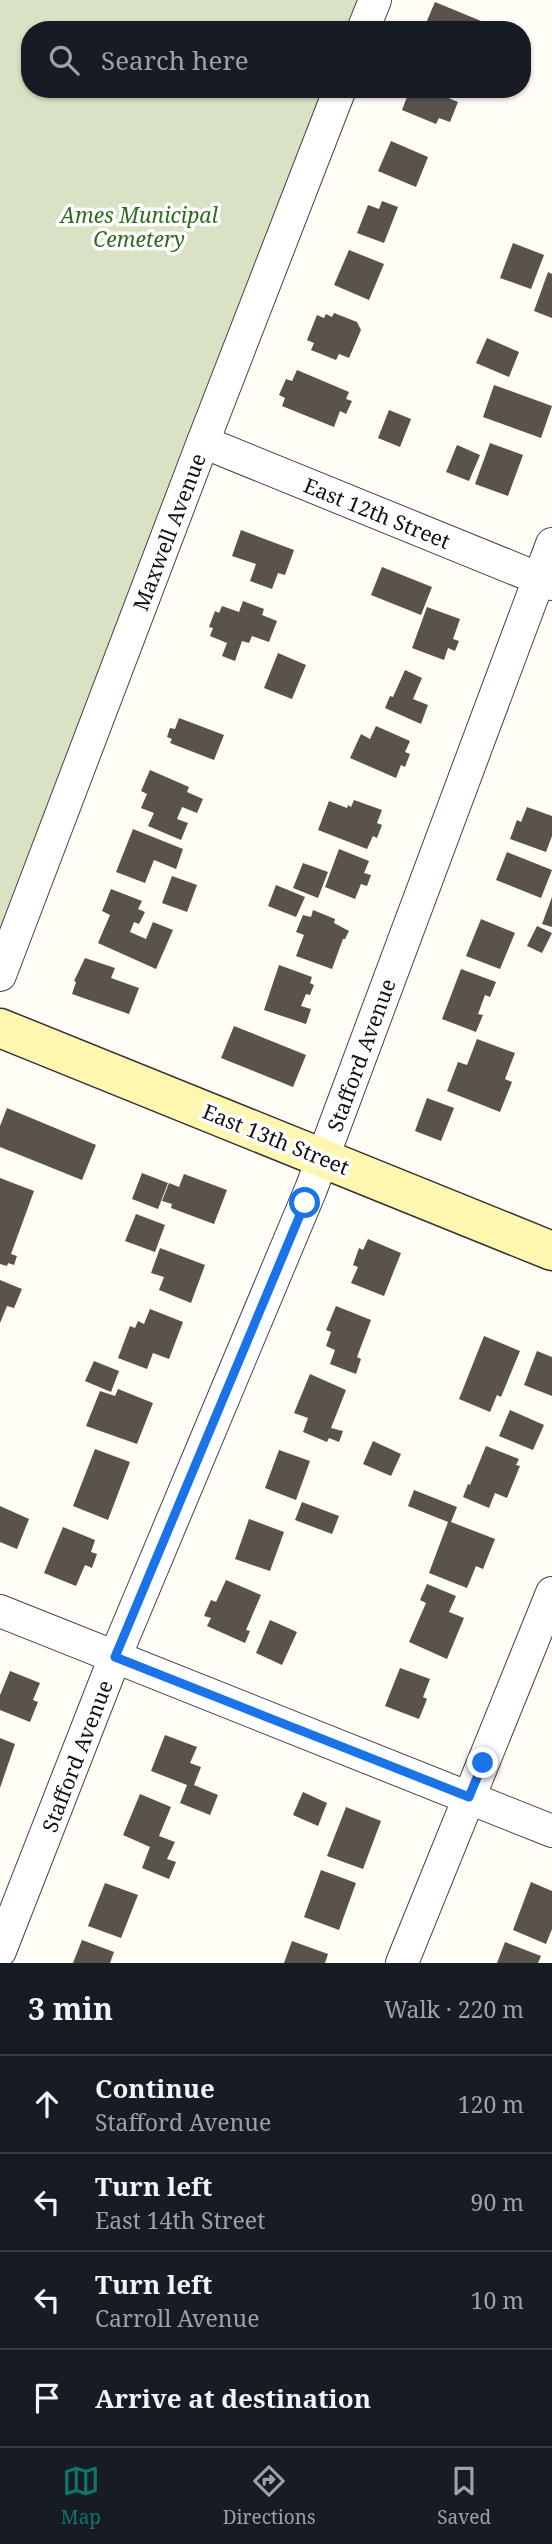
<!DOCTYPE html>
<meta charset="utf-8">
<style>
body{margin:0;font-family:"Noto Serif",serif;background:#20242c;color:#f1f3f6}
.stop{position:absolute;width:21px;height:21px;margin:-16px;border:5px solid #1a73e8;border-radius:50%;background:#fff}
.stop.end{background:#1a73e8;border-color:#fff;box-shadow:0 2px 7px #0008}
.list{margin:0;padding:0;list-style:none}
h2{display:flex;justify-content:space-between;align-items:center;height:91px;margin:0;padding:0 28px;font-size:30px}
h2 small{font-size:23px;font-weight:400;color:#9ea1a6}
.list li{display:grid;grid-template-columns:46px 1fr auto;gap:21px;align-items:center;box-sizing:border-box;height:98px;padding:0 28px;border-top:2px solid #363941}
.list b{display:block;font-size:26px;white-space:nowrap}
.list p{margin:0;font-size:23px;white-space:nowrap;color:#9ea1a6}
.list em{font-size:23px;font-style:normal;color:#9ea1a6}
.icon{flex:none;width:38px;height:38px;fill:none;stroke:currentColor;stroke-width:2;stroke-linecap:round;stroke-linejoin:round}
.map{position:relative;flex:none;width:552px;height:1963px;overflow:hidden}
.search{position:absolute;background:#171b24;box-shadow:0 2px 5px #0004;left:21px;right:21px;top:21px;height:77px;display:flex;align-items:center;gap:18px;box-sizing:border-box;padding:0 24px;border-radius:28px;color:#9ea1a6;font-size:26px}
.sheet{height:483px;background:#171b24}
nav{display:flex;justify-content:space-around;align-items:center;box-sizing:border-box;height:98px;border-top:2px solid #363941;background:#171b24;font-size:19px;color:#9ea1a6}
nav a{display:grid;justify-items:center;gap:4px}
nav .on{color:#0f766e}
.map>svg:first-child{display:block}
.cemetery{fill:#d9e3c4}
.building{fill:#5a524d}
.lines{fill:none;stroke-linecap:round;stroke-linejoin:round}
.minor-casing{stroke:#444;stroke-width:34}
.secondary-casing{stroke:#333;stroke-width:41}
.minor{stroke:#fff;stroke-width:32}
.secondary{stroke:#fff6b0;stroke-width:38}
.route{stroke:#1a73e8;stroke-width:9}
.labels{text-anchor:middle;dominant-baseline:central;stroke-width:7;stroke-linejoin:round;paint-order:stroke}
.park-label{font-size:21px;font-style:italic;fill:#2f6b1f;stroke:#fff}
.street-label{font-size:21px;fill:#111;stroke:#fff}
</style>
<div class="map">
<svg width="552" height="1963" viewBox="0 0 552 1963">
<rect width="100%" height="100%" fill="#fffdf5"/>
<path class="cemetery" d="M0 0H375L363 30H30V89H340L0 975Z"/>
<g class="building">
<path d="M435 2 503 30H423Z"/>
<path d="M410 89H427L458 102 450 122 439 118 436 124 402 110Z"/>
<path d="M391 141 428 157 416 187 378 171Z"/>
<path d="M382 201 398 207 384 243 357 233 368 205 379 209Z"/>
<path d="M513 243 544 255 531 289 500 278Z"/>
<path d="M349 250 384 264 369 300 334 285Z"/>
<path d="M548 272 552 274V318L534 311Z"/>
<path d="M334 313 357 322 361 330 349 358 339 354 336 360 311 350 314 343 307 340 317 315 324 318 326 314 332 317Z"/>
<path d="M487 338 519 352 509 377 476 363Z"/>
<path d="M297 370 349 392 346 399 352 401 346 414 340 411 334 427 282 406 285 398 279 395 286 379 292 381Z"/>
<path d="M494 385 552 406 541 438 483 417Z"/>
<path d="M389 410 411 419 400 447 378 438Z"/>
<path d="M490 443 523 455 508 496 475 484Z"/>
<path d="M457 445 480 455 469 481 446 472Z"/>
<path d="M241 530 294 550 285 575 278 573 272 589 250 581 256 564 232 556Z"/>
<path d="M382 567 432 587 421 615 371 595Z"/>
<path d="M243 601 264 609 262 615 277 621 269 642 252 636 249 643 242 641 235 661 222 656 227 643 210 636 213 628 209 627 215 611 219 613 222 606 239 612Z"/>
<path d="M427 607 460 619 453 639 459 641 455 651 448 648 444 660 412 648Z"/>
<path d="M278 653 306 665 292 699 264 688Z"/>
<path d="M405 670 422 678 413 699 428 705 421 724 385 708 390 696 393 697Z"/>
<path d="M179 718 224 735 214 760 170 743 172 739 167 737 170 728 175 729Z"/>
<path d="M376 726 410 741 405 752 410 754 405 767 401 765 396 778 350 758 361 734 370 739Z"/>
<path d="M150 770 189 787 187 792 203 799 197 813 182 807 177 819 188 823 181 840 148 826 154 813 141 808 147 794 141 791Z"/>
<path d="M354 800 382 810 377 823 382 825 377 838 373 836 367 849 318 830 329 801 347 808 348 805 351 807Z"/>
<path d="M527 807 552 816V836L546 852 510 839 517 820 521 822Z"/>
<path d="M133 829 183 849 176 869 154 860 145 883 116 872Z"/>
<path d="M339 849 369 861 364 873 371 875 367 886 361 884 355 899 325 887Z"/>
<path d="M507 852 552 870 541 898 496 880Z"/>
<path d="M303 863 328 872 318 898 293 888Z"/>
<path d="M172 876 197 885 187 912 162 903Z"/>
<path d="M276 885 305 897 296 917 268 906Z"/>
<path d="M111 889 142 901 138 909 145 912 139 924 134 922 130 932 146 939 153 922 173 930 156 969 98 943 110 915 102 911Z"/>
<path d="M552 897V927L542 924Z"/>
<path d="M313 910 335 919 334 923 349 931 345 939H343L332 969 296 956 304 935 296 932 303 915 311 917Z"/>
<path d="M481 919 515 933 500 969 466 956Z"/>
<path d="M537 926 552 933 542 953 527 946Z"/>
<path d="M85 958 115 968 111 978 139 988 129 1014 72 994 76 982 74 981Z"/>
<path d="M279 965 312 977 310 983 314 985 310 995 306 994 301 1006 311 1009 306 1024 264 1010Z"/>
<path d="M461 969 496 982 490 997 485 995 478 1014 483 1015 476 1032 442 1019Z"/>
<path d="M234 1026 306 1055 293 1087 221 1058Z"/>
<path d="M477 1039 515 1053 505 1079 512 1082 500 1112 447 1091 458 1062 467 1065Z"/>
<path d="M427 1098 454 1108 441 1141 415 1131Z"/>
<path d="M7 1108 96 1145 82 1180 0 1147V1126Z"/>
<path d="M142 1173 168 1183 158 1209 132 1199Z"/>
<path d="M184 1174 227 1190 214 1224 171 1208 172 1204 162 1201 169 1183 179 1187Z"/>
<path d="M0 1178 34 1191 11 1254 17 1256 14 1265 8 1263 7 1266 0 1264Z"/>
<path d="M136 1214 165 1225 155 1252 125 1241Z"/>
<path d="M368 1239 401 1253 384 1296 351 1283 358 1267 353 1265 359 1248 363 1250Z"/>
<path d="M160 1248 205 1265 191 1303 159 1290 164 1277 151 1273Z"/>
<path d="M0 1280 22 1289 14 1308 7 1306 0 1323Z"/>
<path d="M336 1306 371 1320 357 1357 361 1359 356 1374 330 1364 335 1350 326 1346 331 1332 326 1330Z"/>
<path d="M150 1309 183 1322 169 1359 153 1353 147 1369 118 1358 130 1326 135 1328 138 1321 144 1324Z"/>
<path d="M484 1336 520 1351 501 1397 497 1395 490 1412 459 1399Z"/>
<path d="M537 1351 552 1357V1396L524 1385Z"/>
<path d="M94 1361 119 1371 111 1392 85 1381Z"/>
<path d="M310 1374 346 1390 331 1428 343 1431 339 1442 329 1438 327 1442 303 1432 308 1418 294 1413Z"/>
<path d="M118 1389 153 1403 137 1444 86 1426 100 1391 115 1396Z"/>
<path d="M510 1410 544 1425 533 1450 499 1436Z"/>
<path d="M373 1441 401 1454 391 1476 363 1464Z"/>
<path d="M486 1446 519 1459 516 1465 520 1466 507 1498 495 1493 489 1508 463 1497 468 1484 470 1485Z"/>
<path d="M95 1449 130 1462 108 1520 73 1506Z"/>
<path d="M279 1450 310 1461 296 1500 265 1488Z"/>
<path d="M414 1490 457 1507 451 1522 495 1539 483 1569 476 1566 467 1588 429 1573 448 1522 408 1506Z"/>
<path d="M302 1502 339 1516 332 1534 295 1520Z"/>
<path d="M0 1506 29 1519 17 1549 0 1542Z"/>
<path d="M249 1519 284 1532 270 1571 235 1559Z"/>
<path d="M63 1527 95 1540 91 1552 97 1554 92 1568 85 1565 76 1586 44 1573Z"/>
<path d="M226 1580 261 1595 246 1630 250 1631 245 1643 207 1626 211 1618 204 1616 211 1600 216 1602Z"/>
<path d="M427 1584 456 1596 449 1612 464 1618 447 1659 409 1642 426 1603 420 1600Z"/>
<path d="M270 1620 297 1632 282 1665 256 1653Z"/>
<path d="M400 1668 430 1679 423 1697 427 1699 419 1719 385 1706Z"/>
<path d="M10 1671 40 1683 33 1700 38 1702 30 1722 0 1710V1695Z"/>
<path d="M165 1735 197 1747 190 1763 201 1767 194 1785 218 1795 210 1815 180 1803 187 1785 151 1771Z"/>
<path d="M0 1738 15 1744 0 1788Z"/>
<path d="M303 1792 327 1803 318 1826 293 1815Z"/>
<path d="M140 1794 171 1807 159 1836 175 1842 167 1859 176 1862 169 1879 142 1868 150 1847 123 1835Z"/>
<path d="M346 1807 381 1821 363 1869 327 1856Z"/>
<path d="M321 1870 356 1883 339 1930 304 1917Z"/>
<path d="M531 1882 552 1891V1929L546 1944 513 1930Z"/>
<path d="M105 1883 138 1895 121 1938 88 1926Z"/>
<path d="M82 1940 114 1952 110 1963H73Z"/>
<path d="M292 1941 328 1954 325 1963H284Z"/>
<path d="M505 1942 541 1956 538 1963H497Z"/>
</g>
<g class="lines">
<defs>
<g id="minor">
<path d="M363 30 375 0"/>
<path d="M203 442 552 584"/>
<path d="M0 975 203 442 340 89"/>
<path d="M0 1611 552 1831"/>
<path d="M0 1951 115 1657 311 1189 552 544"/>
<path d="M402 1963 552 1593"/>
</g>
<path id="secondary" d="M0 1028 552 1251"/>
</defs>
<use href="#minor" class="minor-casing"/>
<use href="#secondary" class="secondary-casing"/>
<use href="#minor" class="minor"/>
<use href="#secondary" class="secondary"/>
</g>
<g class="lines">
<path class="route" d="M305 1203 115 1657 469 1797 483 1763"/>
</g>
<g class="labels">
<g class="park-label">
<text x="139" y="215">Ames Municipal<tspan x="139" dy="24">Cemetery</tspan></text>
</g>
<g class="street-label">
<text transform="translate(377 513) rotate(22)">East 12th Street</text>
<text transform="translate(169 532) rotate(-69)">Maxwell Avenue</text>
<text transform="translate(361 1055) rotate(-70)">Stafford Avenue</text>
<text transform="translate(276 1139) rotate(22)">East 13th Street</text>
<text transform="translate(77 1756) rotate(-69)">Stafford Avenue</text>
</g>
</g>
</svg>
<div class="stop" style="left:305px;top:1203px"></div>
<div class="stop end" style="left:483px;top:1763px"></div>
<div class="search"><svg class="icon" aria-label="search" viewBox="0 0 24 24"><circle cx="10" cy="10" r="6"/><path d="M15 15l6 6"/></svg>Search here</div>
</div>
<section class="sheet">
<h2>3 min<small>Walk · 220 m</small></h2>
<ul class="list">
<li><svg class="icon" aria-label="ahead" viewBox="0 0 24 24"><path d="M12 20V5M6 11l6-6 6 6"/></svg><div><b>Continue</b><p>Stafford Avenue</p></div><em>120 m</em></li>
<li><svg class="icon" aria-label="left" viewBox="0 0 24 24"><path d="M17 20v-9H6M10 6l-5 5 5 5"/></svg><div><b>Turn left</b><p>East 14th Street</p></div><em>90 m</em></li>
<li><svg class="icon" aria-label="left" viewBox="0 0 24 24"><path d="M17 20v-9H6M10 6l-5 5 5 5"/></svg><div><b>Turn left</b><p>Carroll Avenue</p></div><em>10 m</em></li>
<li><svg class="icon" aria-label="arrive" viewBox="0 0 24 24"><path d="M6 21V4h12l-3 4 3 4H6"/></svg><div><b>Arrive at destination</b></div></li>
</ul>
</section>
<nav>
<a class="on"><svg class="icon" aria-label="map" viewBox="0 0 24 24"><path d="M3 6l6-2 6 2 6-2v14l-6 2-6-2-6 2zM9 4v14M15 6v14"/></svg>Map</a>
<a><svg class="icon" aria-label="directions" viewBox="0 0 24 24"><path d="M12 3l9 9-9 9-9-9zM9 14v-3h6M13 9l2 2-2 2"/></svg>Directions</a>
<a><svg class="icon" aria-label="saved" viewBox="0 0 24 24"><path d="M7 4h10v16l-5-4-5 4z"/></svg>Saved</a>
</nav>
